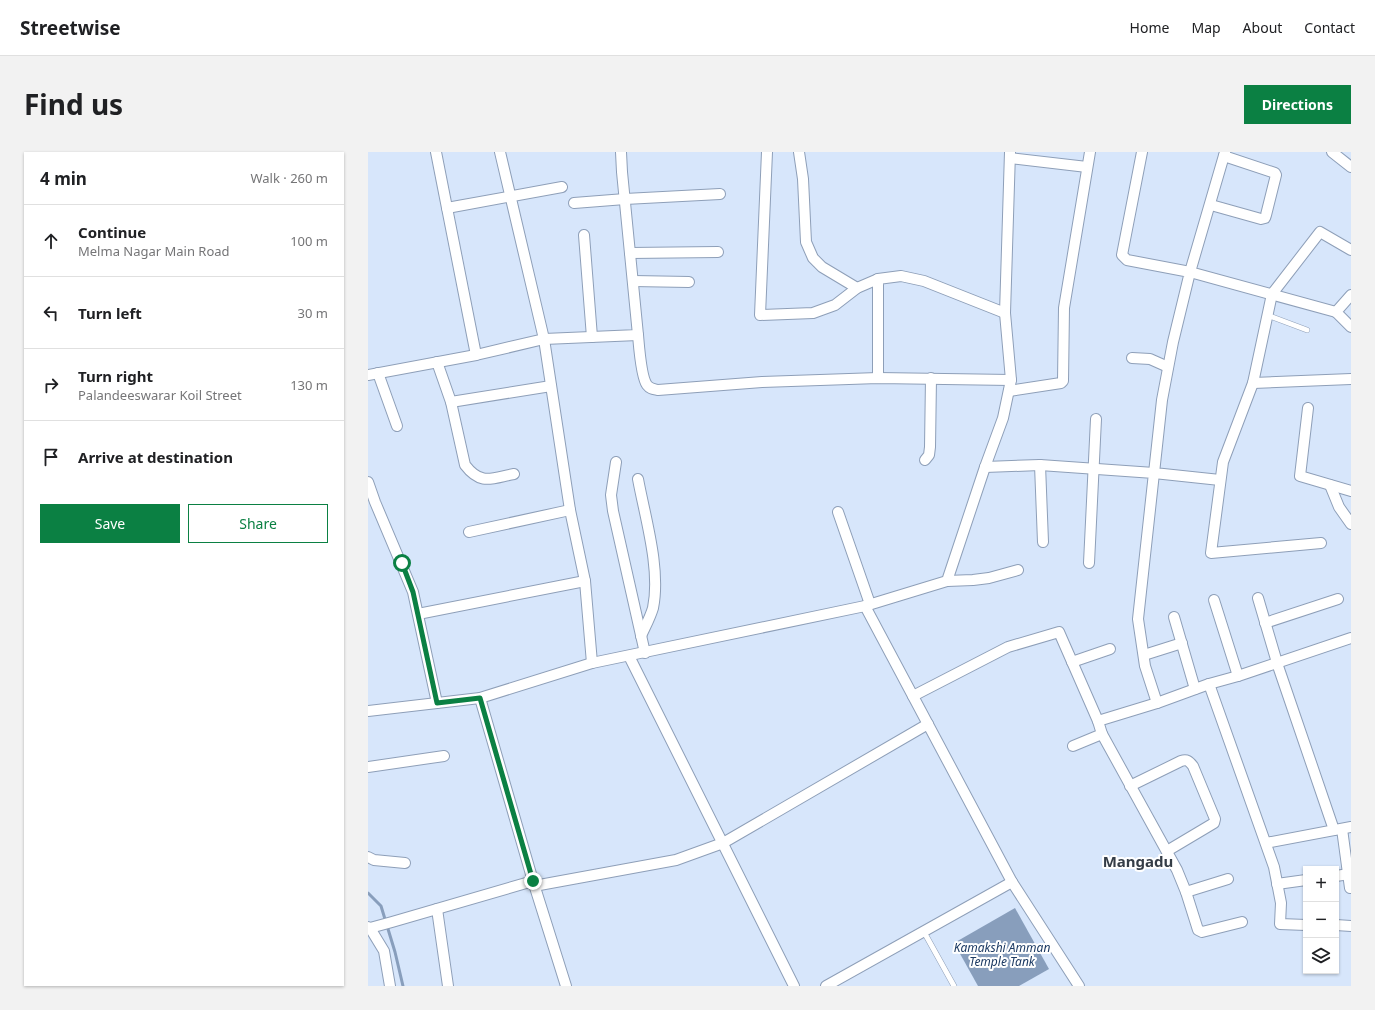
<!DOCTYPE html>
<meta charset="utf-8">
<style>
body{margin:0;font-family:"Noto Sans",sans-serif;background:#f2f2f2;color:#202124}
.controls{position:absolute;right:12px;bottom:12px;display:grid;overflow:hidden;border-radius:0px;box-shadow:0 1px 3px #0004}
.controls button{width:36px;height:36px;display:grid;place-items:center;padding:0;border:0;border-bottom:1px solid #e0e0e0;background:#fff;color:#202124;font:20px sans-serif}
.stop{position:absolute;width:12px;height:12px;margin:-9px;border:3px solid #0b8043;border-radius:50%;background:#fff}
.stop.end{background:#0b8043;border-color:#fff;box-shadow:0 1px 4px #0008}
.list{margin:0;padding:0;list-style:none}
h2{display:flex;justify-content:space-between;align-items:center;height:52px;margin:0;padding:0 16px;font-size:17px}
h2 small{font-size:13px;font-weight:400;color:#757577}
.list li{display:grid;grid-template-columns:26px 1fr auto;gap:12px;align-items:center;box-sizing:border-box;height:72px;padding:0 16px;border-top:1px solid #e0e0e0}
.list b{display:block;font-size:15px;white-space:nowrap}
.list p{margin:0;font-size:13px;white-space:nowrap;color:#757577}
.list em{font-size:13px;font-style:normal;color:#757577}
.actions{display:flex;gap:8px;padding:12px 16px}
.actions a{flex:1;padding:9px 0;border:1px solid #0b8043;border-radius:0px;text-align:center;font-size:14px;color:#0b8043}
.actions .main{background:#0b8043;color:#fff}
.icon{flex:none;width:22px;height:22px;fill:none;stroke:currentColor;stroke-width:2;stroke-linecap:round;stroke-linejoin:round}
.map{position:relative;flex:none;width:983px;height:834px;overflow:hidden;border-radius:0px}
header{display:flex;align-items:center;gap:24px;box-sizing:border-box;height:56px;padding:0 20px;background:#fff;border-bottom:1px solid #e0e0e0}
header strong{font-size:19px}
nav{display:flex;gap:22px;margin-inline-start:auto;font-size:14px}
.intro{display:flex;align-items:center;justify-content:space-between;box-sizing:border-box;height:96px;padding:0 24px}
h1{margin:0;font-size:28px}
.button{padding:10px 18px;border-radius:0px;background:#0b8043;color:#fff;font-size:14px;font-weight:700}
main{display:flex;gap:24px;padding:0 24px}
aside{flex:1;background:#fff;border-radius:0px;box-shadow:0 1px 3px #0004}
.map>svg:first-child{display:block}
.water{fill:#889ebc}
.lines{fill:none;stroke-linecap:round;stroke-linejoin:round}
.stream{stroke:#889ebc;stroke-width:3}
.lane-casing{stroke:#8e9fb8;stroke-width:6}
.street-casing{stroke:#8e9fb8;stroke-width:12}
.lane{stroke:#fff;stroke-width:5}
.street{stroke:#fff;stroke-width:10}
.route{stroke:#0b8043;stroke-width:5}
.labels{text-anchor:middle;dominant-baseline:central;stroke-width:4;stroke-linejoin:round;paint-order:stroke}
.water-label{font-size:12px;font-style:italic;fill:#1c3a63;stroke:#fff}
.district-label{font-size:15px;font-weight:bold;fill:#353d47;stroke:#fff}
</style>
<header>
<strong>Streetwise</strong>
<nav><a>Home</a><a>Map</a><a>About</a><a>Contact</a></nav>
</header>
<div class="intro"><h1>Find us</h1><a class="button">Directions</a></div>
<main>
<aside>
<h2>4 min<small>Walk · 260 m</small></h2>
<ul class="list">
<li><svg class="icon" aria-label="ahead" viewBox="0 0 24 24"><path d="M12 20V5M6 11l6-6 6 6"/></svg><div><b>Continue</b><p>Melma Nagar Main Road</p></div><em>100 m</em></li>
<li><svg class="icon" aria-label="left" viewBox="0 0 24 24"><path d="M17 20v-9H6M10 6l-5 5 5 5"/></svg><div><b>Turn left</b></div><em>30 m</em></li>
<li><svg class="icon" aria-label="right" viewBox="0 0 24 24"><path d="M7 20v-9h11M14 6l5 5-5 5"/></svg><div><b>Turn right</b><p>Palandeeswarar Koil Street</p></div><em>130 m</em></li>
<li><svg class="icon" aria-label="arrive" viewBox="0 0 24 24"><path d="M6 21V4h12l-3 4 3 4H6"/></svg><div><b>Arrive at destination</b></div></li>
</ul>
<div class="actions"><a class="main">Save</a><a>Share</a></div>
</aside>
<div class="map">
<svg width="983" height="834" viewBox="0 0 983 834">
<rect width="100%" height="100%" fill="#d7e6fb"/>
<path class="water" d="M647 756 681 817 651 834H610L586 791Z"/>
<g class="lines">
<path class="stream" d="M0 741 13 754 27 800 35 834"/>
<defs>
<g id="lane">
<path d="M899 163 939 178"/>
<path d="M556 780 586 834"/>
</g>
<g id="street">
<path d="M68 0 108 203"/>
<path d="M132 0 176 187 202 358 217 429 224 511"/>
<path d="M399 0 392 163 445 161 467 153 489 136 510 127"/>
<path d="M431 0 435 27 438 90 445 106 454 115 489 136"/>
<path d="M642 0 637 161 643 228 635 266 617 315 579 429 497 454 644 730 711 834"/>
<path d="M774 0 754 103 759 108 822 120 805 190 794 248 786 321 852 328"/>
<path d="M857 0 822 120 968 160"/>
<path d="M964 0 983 15"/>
<path d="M642 6 719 15"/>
<path d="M206 51 257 47 352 42"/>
<path d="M843 53 893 67 897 66 898 63 908 23 907 21 856 4"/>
<path d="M79 56 194 35"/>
<path d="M216 83 224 185"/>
<path d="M262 101 350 100"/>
<path d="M265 129 321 130"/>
<path d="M983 143 968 160 983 175"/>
<path d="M270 183C271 194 273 225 279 233 282 237 285 237 290 238L394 230 510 226 643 228"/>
<path d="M764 206 782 207 800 215"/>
<path d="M69 210 83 250 97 313C113 334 124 326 146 322"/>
<path d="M10 221 29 274"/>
<path d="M0 223 108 203 176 187 270 183 254 20 253 0"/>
<path d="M510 226V127L533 124 556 129 637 161"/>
<path d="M885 231 983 227"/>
<path d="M641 239 693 231 695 229 696 156 722 0"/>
<path d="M83 250 183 234"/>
<path d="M940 256 932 324 983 339"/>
<path d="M557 308 561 303 562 295 563 226"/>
<path d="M248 310 243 343 245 359 277 501"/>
<path d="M672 313 675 390"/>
<path d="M617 315 672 313 786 321 770 467 777 514 789 551"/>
<path d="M270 327C277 365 293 417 285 456 282 466 277 475 273 484"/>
<path d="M0 330 7 350 45 440 69 551"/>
<path d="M962 333 971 355 983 372"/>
<path d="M470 360 502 452"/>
<path d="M101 380 202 358"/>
<path d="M953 391 843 401 855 310 885 231 904 142 952 80 983 98"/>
<path d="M721 411 728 267"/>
<path d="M579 429 605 428 621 426 650 418"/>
<path d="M890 446 910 514 966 678"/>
<path d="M846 448 870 524"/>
<path d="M50 462 217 429"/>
<path d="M806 465 827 537"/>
<path d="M897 471 970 447"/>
<path d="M776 503 814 491"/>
<path d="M261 504 426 834"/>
<path d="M704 510 742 497"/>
<path d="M841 532 906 715 913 751 912 772 938 773"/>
<path d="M545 544 640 495 691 480 730 569"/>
<path d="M112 546 165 729 198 834"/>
<path d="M0 559 112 546 224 511 497 454"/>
<path d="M734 582 809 718 818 740 830 778 834 780 874 770"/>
<path d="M705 594 734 582 730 569 789 551 841 532 870 524 983 486"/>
<path d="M0 615 76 604"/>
<path d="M762 634 813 609C819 607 821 609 825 614L847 667 846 671 799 699"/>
<path d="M974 677 982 736"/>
<path d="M898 691 983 675"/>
<path d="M0 705 6 708 37 711"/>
<path d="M968 724 981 722"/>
<path d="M909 732 938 728"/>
<path d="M166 734 308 708 355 691 560 572"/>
<path d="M818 740 860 727"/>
<path d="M69 757 80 834"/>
<path d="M968 773 983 774"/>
<path d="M0 775 2 776 24 770 165 729"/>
<path d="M2 776 16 799 22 834"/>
<path d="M458 834 644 730"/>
</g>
</defs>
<use href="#lane" class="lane-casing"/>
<use href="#street" class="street-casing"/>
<use href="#lane" class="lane"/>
<use href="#street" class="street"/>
</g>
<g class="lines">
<path class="route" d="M34 411 45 440 69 551 112 546 165 729"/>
</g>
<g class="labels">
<g class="water-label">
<text x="634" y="795">Kamakshi Amman<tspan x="634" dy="14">Temple Tank</tspan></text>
</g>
<g class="district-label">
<text x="770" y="709">Mangadu</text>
</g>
</g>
</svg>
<div class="controls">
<button>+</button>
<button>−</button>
<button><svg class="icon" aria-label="layers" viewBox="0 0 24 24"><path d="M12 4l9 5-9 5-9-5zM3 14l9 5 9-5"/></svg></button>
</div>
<div class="stop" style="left:34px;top:411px"></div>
<div class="stop end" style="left:165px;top:729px"></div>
</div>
</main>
